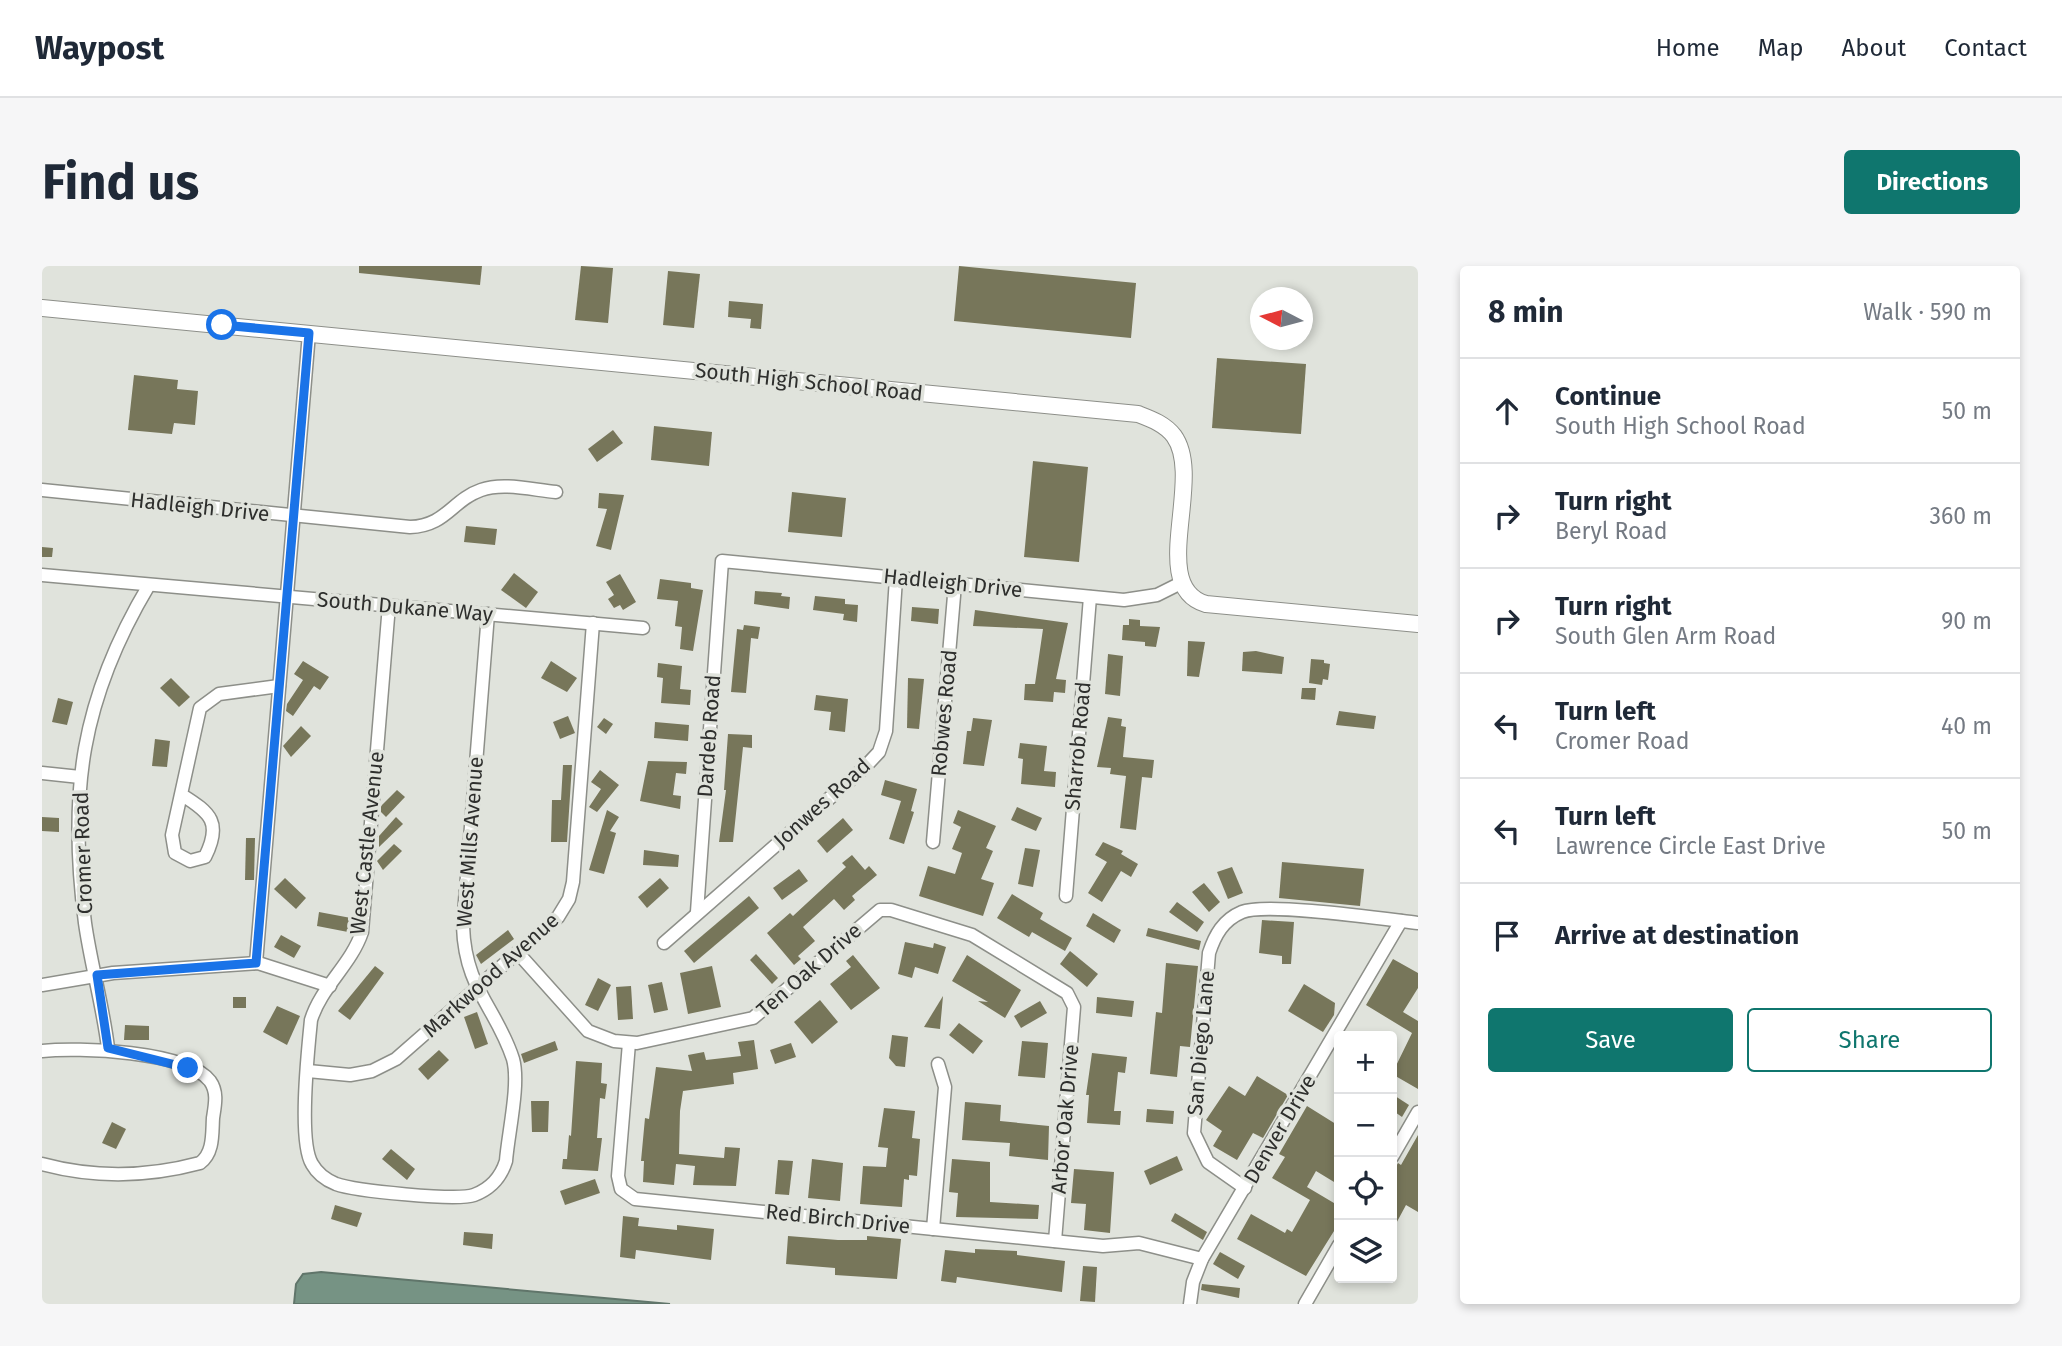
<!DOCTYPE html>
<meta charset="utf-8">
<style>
body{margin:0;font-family:"Fira Sans",sans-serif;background:#f6f6f7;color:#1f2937}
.controls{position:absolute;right:21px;bottom:21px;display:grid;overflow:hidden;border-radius:7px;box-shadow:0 4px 10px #0003}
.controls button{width:63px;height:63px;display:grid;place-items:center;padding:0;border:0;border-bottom:2px solid #e0e1e3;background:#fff;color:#1f2937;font:35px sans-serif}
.compass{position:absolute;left:1208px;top:21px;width:63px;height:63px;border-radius:50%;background:#fff;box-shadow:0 4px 10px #0003;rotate:276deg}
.stop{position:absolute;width:21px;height:21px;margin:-16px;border:5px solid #1a73e8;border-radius:50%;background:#fff}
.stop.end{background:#1a73e8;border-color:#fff;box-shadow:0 2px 7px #0008}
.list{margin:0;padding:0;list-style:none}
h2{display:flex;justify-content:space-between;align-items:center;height:91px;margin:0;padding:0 28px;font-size:30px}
h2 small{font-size:23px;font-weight:400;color:#747a83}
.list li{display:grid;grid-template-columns:46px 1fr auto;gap:21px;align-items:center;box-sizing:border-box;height:105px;padding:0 28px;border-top:2px solid #e0e1e3}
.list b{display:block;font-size:26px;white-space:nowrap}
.list p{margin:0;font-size:23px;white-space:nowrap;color:#747a83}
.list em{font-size:23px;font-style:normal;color:#747a83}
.actions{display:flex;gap:14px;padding:21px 28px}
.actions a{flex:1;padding:16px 0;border:2px solid #0f766e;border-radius:7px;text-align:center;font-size:24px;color:#0f766e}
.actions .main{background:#0f766e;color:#fff}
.icon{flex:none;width:38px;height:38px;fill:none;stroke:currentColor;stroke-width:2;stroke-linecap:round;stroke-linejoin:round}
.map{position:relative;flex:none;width:1376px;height:1038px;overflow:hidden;border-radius:7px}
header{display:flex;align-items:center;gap:42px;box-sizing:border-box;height:98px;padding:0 35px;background:#fff;border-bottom:2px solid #e0e1e3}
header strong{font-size:33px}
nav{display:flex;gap:38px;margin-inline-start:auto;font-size:24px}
.intro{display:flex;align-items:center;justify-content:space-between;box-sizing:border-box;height:168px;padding:0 42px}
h1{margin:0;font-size:49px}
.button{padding:18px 32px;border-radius:7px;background:#0f766e;color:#fff;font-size:24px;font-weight:700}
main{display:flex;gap:42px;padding:0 42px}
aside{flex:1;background:#fff;border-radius:7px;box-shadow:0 4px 10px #0003}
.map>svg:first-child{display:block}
.water{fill:#769384;stroke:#60756a;stroke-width:2}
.building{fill:#77765a}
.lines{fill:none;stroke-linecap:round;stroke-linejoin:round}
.minor-casing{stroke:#8d8f89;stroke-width:15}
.tertiary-casing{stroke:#8d8f89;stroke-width:18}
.minor{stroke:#fff;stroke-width:12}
.tertiary{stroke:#fff;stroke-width:16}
.route{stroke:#1a73e8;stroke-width:9}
.labels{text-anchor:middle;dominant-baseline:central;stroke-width:7;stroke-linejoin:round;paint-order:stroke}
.street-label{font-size:21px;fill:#2e2f2d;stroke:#e0e3dc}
</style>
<header>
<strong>Waypost</strong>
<nav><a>Home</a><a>Map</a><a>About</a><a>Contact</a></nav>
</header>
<div class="intro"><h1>Find us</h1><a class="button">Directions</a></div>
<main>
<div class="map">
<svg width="1376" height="1038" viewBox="0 0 1376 1038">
<rect width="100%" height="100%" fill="#e0e3dc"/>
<path class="water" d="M279 1006 628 1038H252L254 1018 261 1008Z"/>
<g class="building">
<path d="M317 0H440L438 19 317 7Z"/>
<path d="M539 0 571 2 566 57 533 54Z"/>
<path d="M917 0 1094 17 1089 72 912 55Z"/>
<path d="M626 5 658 8 652 62 621 59Z"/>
<path d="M687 35 721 38 719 63 708 62 709 53 686 51Z"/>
<path d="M1175 92 1264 98 1259 168 1170 162Z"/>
<path d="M92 109 136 114 135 123 156 125 153 159 132 157 130 168 86 164Z"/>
<path d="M612 160 670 166 667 200 609 194Z"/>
<path d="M571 164 581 177 555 196 546 183Z"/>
<path d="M991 195 1046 201 1037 296 982 291Z"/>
<path d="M750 226 804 232 800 271 746 266Z"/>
<path d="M557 227 582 229 569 284 554 280 565 243 556 242Z"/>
<path d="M424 260 455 263 453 279 422 276Z"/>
<path d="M0 281 11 282 10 291H0Z"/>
<path d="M472 307 496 326 484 342 459 324Z"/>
<path d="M578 308 594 336 581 344 578 339 572 342 566 333 572 329 564 316Z"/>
<path d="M618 313 649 317V322L661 324 651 385 638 383 640 361 633 360 636 335 615 333Z"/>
<path d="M713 325 740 327 739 330 748 331 747 343 712 338Z"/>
<path d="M773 330 803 333V338L816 339 815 356 801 354 802 348 771 344Z"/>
<path d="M870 341 897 343 896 358 869 355Z"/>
<path d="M933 344 1026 357 1014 413 1024 414 1023 427 1012 426 1011 436 982 434 983 418H993L1001 363 931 360Z"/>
<path d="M1087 353 1098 354V360L1118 361 1114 381 1103 380V376L1080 374 1081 359H1087Z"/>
<path d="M702 359 718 361 716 373 709 372 704 427 689 426 695 363 701 364Z"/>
<path d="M1146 375 1163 376 1157 411 1145 410Z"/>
<path d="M1214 385 1242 391 1240 408 1200 405 1201 386Z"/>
<path d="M1066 388 1081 390 1078 430 1063 428Z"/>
<path d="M1269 393 1282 394V397L1288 398 1286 414 1281 413 1280 419 1267 417Z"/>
<path d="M261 395 287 411 278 424 272 420 251 450 244 445 245 438 261 414 252 408Z"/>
<path d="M509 395 535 412 525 426 499 412Z"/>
<path d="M616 397 640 400 638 423 649 424 648 439 619 437 621 412 615 411Z"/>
<path d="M129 412 148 431 137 441 118 422Z"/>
<path d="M866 412 882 413 877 463 865 462Z"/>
<path d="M1260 422H1274L1273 434 1259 433Z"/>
<path d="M774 429 806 433 803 466 787 464 789 446 772 444Z"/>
<path d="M16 432 31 436 25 459 10 456Z"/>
<path d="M1297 445 1334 450 1332 463 1294 459Z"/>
<path d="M526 450 533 467 518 473 511 456Z"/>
<path d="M1066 451 1080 453 1079 460 1084 461 1081 491 1112 494 1110 512 1100 511 1094 564 1078 562 1084 510 1068 508 1069 502 1055 501Z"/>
<path d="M562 452 571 458 564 468 555 461Z"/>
<path d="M931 452 950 454 942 500 921 498 925 465H929Z"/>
<path d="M613 456 647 459 646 475 612 472Z"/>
<path d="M259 460 269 470 249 491 241 480Z"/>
<path d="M686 468 710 469V482L701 481 691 576H677L684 524H682Z"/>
<path d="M113 473 128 475 125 501 110 500Z"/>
<path d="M978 477 1005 480 1002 505 1014 506 1013 521 979 518 981 493 976 492Z"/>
<path d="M606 495 645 496 644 508 634 507 631 529 639 530 638 543 598 535Z"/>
<path d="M521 499H530L525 576H509L510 534H519Z"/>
<path d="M558 504 577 519 555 546 547 541 559 523 549 516Z"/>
<path d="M843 514 875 523 869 545 872 546 862 578 847 573 859 535 839 529Z"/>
<path d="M355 524 363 531 344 551 339 546V540Z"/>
<path d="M975 541 1000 552 994 565 969 554Z"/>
<path d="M565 544 577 551 568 565 574 567 562 608 547 604Z"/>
<path d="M916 544 954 560 944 582 951 585 939 613 952 617 941 650 877 630 886 600 913 608 920 587 910 583 919 561 911 557Z"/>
<path d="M0 551 17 552V566L0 565Z"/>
<path d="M354 551 361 558 337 581V570Z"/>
<path d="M801 552 811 564 785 587 775 575Z"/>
<path d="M204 572H213L212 614H203Z"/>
<path d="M1061 576 1081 585 1079 588 1096 598 1089 611 1079 605 1060 636 1046 627 1065 596 1053 589Z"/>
<path d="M352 578 360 585 341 604 335 595Z"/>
<path d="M983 582 998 584 991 621 976 618Z"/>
<path d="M602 584 637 589 636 601 601 599Z"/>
<path d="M810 589 823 604 827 600 835 609 810 630 813 634 802 644 792 633 761 661 773 675 756 690 759 693 752 699 725 667 748 647 751 650 804 601 800 597Z"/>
<path d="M1240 596 1322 603 1318 640 1237 632Z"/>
<path d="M1190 601 1201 627 1186 633 1175 606Z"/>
<path d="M757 603 766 615 740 634 731 622Z"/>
<path d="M243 612 264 632 254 643 232 623Z"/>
<path d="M618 612 627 622 605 642 596 631Z"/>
<path d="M1162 617 1178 636 1167 646 1150 626Z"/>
<path d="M970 628 1001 647 998 653 1030 672 1023 685 990 666 987 671 955 652Z"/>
<path d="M707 630 717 642 652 697 642 685Z"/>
<path d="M1135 636 1162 656 1155 666 1127 646Z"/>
<path d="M277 646 309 652 306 666 275 660Z"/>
<path d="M1051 647 1079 664 1072 677 1044 660Z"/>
<path d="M1220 654 1252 656 1249 698H1240V690L1217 687Z"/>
<path d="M1106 662 1159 675 1157 684 1104 670Z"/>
<path d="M466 664 472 673 439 698 434 689Z"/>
<path d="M239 669 259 680 252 692 232 681Z"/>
<path d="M863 676 891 682 892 677 904 681 896 708 873 701 870 712 856 708Z"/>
<path d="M1028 685 1056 708 1045 721 1018 698Z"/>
<path d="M714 688 736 712 730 718 708 694Z"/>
<path d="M811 689 838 722 809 744 788 718 809 701 804 695Z"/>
<path d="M925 689 979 724 963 752 936 735 946 736 910 715Z"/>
<path d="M1351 693 1376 707V722L1361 746 1376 755V823L1350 808 1370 767 1324 739Z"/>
<path d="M1124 697 1156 700 1148 781 1138 780 1135 811 1108 808 1114 746 1120 747Z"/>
<path d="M333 700 342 707 308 754 296 745Z"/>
<path d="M670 700 679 741 646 748 638 707Z"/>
<path d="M556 712 569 719 556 745 543 739Z"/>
<path d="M620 716 626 744 612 747 606 719Z"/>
<path d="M1262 718 1293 737 1292 749 1281 766 1246 745Z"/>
<path d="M589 720 591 753 576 754 574 721Z"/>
<path d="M901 730 898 763 882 761Z"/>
<rect x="191" y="731" width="13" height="11"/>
<path d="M1055 731 1092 735 1090 751 1054 747Z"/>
<path d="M778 734 796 756 770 778 752 756Z"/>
<path d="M998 735 1005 747 979 762 972 750Z"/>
<path d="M235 740 258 750 245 779 221 766Z"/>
<path d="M435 746 446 778 433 783 422 751Z"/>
<path d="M917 757 941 775 931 788 907 769Z"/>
<path d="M83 759 107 760V774H82Z"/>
<path d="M850 769 866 771 863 801 854 800 847 792Z"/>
<path d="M712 774 716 803 691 807 692 818 641 825 638 845 637 888 682 892 683 881 698 882 694 920 651 919 653 900 634 898 632 919 601 916 602 895H599L603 852 607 853 614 801 650 805 646 789 662 786 664 794 699 790 696 776Z"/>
<path d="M513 775 516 784 482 797 479 788Z"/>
<path d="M980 775 1006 777 1003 812 976 810Z"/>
<path d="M749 777 754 791 733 798 728 784Z"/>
<path d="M397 784 407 794 386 814 376 803Z"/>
<path d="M1050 787 1085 791 1083 807 1076 806 1072 845H1079L1078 859 1045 857 1047 829H1044Z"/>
<path d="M534 795 560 797 559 817 565 818 563 833 558 832 555 872H560L556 905 520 903 521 893H525L527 869 529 870Z"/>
<path d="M1215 810 1246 829 1221 872 1211 867 1195 894 1171 880 1180 865 1164 854 1187 820 1203 830Z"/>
<path d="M1350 828 1367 839 1360 851 1350 844Z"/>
<path d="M489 835H507L506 866H490Z"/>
<path d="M923 836 959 839 958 855 1007 860 1006 894 967 890 968 877 920 874Z"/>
<path d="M1265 840 1297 860V919L1274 905 1265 921 1297 940V957L1264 1010 1195 973 1209 948 1243 967 1245 963 1250 966 1268 934 1230 912 1243 891 1237 888Z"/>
<path d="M842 842 873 845 870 872 878 873 875 910 867 909V914L862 913 860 941 818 938 821 900 844 901 846 882 836 881Z"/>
<path d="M1105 843 1132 845 1131 858 1104 856Z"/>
<path d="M70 856 84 863 74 883 60 877Z"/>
<path d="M1376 869V946L1364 939 1350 965V908L1356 897 1359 899Z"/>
<path d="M349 883 373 903 365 914 340 893Z"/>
<path d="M1135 890 1141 904 1108 919 1102 905Z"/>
<path d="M770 893 801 897 798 935 766 932Z"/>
<path d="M910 893 948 896V936L997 939 996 953 914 951 916 927 907 926Z"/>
<path d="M736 894 751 895 747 929 733 928Z"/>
<path d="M1032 903 1072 906 1068 967 1042 964 1044 938 1029 937Z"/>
<path d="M553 913 558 927 523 939 518 925Z"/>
<path d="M293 939 320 947 315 961 289 953Z"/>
<path d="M1133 947 1165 966 1161 974 1129 955Z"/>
<path d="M581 950 597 952 596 960 635 964V959L672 963 669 994 594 984 593 993 578 991Z"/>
<path d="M422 966 451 968 450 983 421 979Z"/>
<path d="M746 970 796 974H825V970L859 973 855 1013 793 1009V1002L744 998Z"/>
<path d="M933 983 975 985V989L1023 995 1020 1026 915 1011 914 1017 899 1015 903 984 933 987Z"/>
<path d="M1178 986 1203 1000 1196 1013 1171 998Z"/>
<path d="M1041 1000 1055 1001 1053 1036 1038 1035Z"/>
<path d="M1160 1018 1198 1022 1197 1032 1159 1024Z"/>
</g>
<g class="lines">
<defs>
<g id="minor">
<path d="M0 224 368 261C404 260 410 234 439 224 461 216 491 224 514 226"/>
<path d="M0 309 601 362"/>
<path d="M347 339 320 666C309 699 279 721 269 754 266 784 256 875 270 898 275 907 284 914 294 918 313 925 415 935 432 929 448 923 459 911 464 895 466 868 478 818 471 793 454 741 423 723 421 660L446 348"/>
<path d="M0 507 38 511"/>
<path d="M140 529C169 547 180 557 163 591L148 595 133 587 130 569 158 442 177 428 237 420"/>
<path d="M891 576 913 318"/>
<path d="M1024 630 1048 331"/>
<path d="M655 646 680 295 1082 334 1115 329 1139 317"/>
<path d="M622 677 822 502 837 486 844 465 854 312"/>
<path d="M476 687 546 765 572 775 595 777 711 752 838 644H849L930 669 1025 727 1032 741 1013 975"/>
<path d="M214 697 267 67"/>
<path d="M0 719 71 707 216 697 288 720"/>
<path d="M587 777 576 910 579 923 593 933 1061 980 1097 977 1160 993"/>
<path d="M66 782C61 740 49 699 43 657 26 527 39 433 107 319"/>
<path d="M0 785C36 781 145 785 168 815 176 826 173 839 171 852 170 867 172 887 158 897 106 911 52 912 0 898"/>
<path d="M266 805 308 809 330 805 354 793 516 651 527 633 531 616 551 357"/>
<path d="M1350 891 1376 846"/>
<path d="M1203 922 1166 896 1152 867 1167 687C1173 669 1181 654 1200 646 1224 636 1342 653 1376 657"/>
<path d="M891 963 903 821 896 798"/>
<path d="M1148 1038 1151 1016 1160 993 1359 655"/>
<path d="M1263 1038 1297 979"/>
</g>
<path id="tertiary" d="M0 42 1096 148C1109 153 1123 158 1132 170 1163 213 1105 321 1164 338L1376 358"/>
</defs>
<use href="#minor" class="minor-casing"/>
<use href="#tertiary" class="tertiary-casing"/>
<use href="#minor" class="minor"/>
<use href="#tertiary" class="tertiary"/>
</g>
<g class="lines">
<path class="route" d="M146 802 66 782 55 709 214 697 267 67 180 59"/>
</g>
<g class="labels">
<g class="street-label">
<text transform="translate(767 116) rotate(6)">South High School Road</text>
<text transform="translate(158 241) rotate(6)">Hadleigh Drive</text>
<text transform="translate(911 317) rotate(6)">Hadleigh Drive</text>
<text transform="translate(363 341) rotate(5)">South Dukane Way</text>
<text transform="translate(902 447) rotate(-85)">Robwes Road</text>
<text transform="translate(667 470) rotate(-86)">Dardeb Road</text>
<text transform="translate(1036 480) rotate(-85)">Sharrob Road</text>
<text transform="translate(780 537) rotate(-42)">Jonwes Road</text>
<text transform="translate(428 576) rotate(-86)">West Mills Avenue</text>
<text transform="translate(325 577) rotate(-84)">West Castle Avenue</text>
<text transform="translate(41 587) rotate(-92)">Cromer Road</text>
<text transform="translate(767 704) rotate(-41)">Ten Oak Drive</text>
<text transform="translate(449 709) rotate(-42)">Markwood Avenue</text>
<text transform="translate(1159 777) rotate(-85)">San Diego Lane</text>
<text transform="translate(1023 853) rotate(-85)">Arbor Oak Drive</text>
<text transform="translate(1238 863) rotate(-60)">Denver Drive</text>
<text transform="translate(796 953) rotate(6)">Red Birch Drive</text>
</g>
</g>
</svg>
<div class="controls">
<button>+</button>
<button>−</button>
<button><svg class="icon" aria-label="locate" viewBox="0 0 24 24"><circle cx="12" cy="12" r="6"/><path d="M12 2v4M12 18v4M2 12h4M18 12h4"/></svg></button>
<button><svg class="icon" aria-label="layers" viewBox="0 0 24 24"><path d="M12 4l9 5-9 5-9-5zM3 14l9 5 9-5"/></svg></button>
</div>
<svg class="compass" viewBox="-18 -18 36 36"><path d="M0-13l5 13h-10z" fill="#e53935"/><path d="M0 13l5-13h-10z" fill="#747a83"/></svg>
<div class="stop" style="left:180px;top:59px"></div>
<div class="stop end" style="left:146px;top:802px"></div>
</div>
<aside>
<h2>8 min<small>Walk · 590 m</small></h2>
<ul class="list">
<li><svg class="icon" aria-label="ahead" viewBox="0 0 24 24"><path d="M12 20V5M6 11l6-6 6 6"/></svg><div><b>Continue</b><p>South High School Road</p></div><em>50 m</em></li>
<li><svg class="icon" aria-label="right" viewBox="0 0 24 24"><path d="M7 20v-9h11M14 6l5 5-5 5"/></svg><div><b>Turn right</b><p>Beryl Road</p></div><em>360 m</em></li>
<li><svg class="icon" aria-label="right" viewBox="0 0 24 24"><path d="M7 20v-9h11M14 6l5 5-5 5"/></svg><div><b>Turn right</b><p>South Glen Arm Road</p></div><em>90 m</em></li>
<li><svg class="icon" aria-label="left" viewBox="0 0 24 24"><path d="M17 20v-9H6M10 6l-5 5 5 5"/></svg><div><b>Turn left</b><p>Cromer Road</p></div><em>40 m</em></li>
<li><svg class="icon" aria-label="left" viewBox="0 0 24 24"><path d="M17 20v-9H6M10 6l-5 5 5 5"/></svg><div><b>Turn left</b><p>Lawrence Circle East Drive</p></div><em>50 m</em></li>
<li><svg class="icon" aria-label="arrive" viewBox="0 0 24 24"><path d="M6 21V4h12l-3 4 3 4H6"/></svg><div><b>Arrive at destination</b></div></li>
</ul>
<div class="actions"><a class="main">Save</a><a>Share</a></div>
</aside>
</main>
